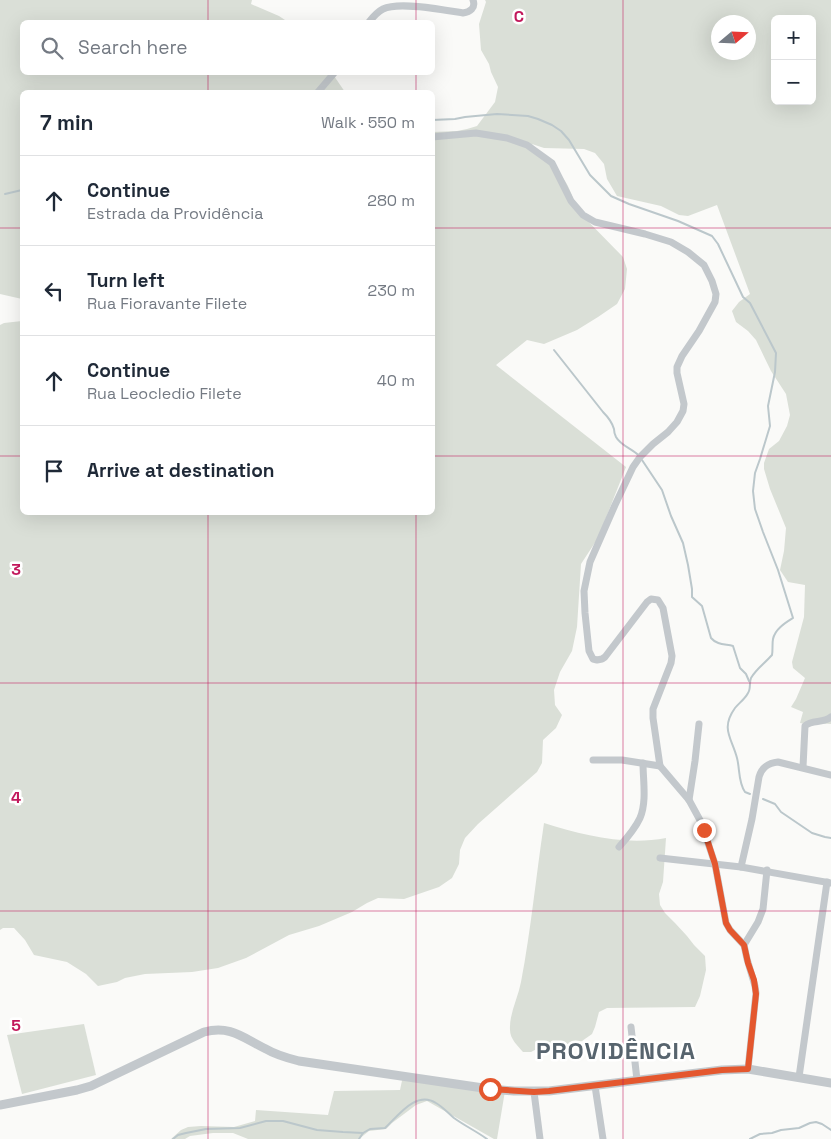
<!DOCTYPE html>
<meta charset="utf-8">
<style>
body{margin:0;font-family:"Space Grotesk",sans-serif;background:#f6f6f7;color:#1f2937}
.controls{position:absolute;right:15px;top:15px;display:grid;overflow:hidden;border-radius:8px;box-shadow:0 5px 20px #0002}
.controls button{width:45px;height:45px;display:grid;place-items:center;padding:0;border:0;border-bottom:1px solid #e0e1e3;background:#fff;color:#1f2937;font:25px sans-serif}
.compass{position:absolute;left:711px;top:15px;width:45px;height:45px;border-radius:50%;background:#fff;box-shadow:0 5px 20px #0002;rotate:71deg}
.stop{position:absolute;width:15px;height:15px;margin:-11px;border:4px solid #e4572e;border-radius:50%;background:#fff}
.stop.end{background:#e4572e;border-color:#fff;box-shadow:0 1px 5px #0008}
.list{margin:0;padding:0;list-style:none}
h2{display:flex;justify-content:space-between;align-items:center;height:65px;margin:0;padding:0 20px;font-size:21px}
h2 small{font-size:16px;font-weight:400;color:#747a83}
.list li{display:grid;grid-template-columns:32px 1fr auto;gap:15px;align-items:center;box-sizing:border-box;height:90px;padding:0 20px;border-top:1px solid #e0e1e3}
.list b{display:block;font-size:19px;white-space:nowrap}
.list p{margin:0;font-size:16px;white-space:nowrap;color:#747a83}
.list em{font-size:16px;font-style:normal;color:#747a83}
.icon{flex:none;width:28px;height:28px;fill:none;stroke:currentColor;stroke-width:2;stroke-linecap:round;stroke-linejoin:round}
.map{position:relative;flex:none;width:831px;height:1139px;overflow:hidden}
.search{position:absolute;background:#fff;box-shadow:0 5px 20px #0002;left:20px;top:20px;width:415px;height:55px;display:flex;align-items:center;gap:12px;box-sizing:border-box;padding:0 18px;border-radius:8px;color:#747a83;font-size:19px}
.panel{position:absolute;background:#fff;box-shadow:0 5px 20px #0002;left:20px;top:90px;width:415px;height:425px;border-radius:8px}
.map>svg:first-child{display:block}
.green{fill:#dadfd7;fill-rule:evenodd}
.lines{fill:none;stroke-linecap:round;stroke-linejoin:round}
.stream{stroke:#bbc7cb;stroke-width:2}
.minor{stroke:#c3c8cc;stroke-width:7}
.tertiary{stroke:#c3c8cc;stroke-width:9}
.route{stroke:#e4572e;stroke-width:6}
.grid{fill:none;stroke:#c2185b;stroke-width:1;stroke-opacity:0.55}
.labels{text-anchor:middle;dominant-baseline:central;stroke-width:5;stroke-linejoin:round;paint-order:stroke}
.district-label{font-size:24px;font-weight:bold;letter-spacing:1px;fill:#57646e;stroke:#fff}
.grid-label{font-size:16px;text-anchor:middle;font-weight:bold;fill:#c2185b;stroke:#fff;stroke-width:5;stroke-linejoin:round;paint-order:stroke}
</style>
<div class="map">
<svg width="831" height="1139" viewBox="0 0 831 1139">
<rect width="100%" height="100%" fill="#fafaf8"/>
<g class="green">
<path d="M0 0H252L251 4 279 16 288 22H22V72L332 73 345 92H22V299L0 294Z"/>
<path d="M485 0H831V724C821 723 809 725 800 723L803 712 791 707 796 699 805 678 793 668 792 662 804 617 805 585 788 582 780 570 784 551 786 528 770 489 764 469V463L769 449 779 441 787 426 790 415 786 394 771 371 756 340 748 331 736 322 732 311 739 302 750 294 717 205 688 216 679 215 661 206 617 196 607 179 604 164 595 153 584 149 544 148 532 144C539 154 551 163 559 173 568 183 573 196 576 209L623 257 627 269 625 289 617 304 598 317 577 330 544 344 527 340 496 365 626 467 598 538 581 564 577 627 572 651 560 672 554 690 555 705 562 715 556 728 543 740 542 763 537 772 478 824 465 838 460 850 459 864 452 878 439 887 404 899 378 898 367 903 352 912 319 926 289 935 246 958 218 968 192 972 145 974 125 978 117 982 98 986 86 974 67 962 34 955 25 940 14 928H3L0 930V325L4 323 22 321V512H432L433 132 457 131 467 129 477 126 495 102 498 87 491 72 489 64 481 50 479 24 486 2ZM775 19H812V101H775ZM718 22H748V52H718Z"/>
<path d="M544 823C583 835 625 846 666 838L663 882 659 894 660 905 665 913 675 923 687 936 694 945 705 956 706 970 700 996 695 1007 607 1008 599 1012 595 1027 592 1034 582 1041 569 1044 544 1045 531 1052H523C518 1046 510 1039 510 1030 509 1014 518 998 521 982 531 929 536 876 544 823Z"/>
<path d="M84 1024 96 1075 22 1094 7 1035Z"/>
<path d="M403 1076 505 1091 497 1139H494L427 1101 416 1105 392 1123 386 1129 369 1131 359 1139H248L233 1133H213L190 1136 185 1139H171L181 1130 188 1127 201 1126 234 1127 255 1121 256 1110 328 1115 334 1091 400 1090Z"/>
</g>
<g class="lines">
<g class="stream">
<path d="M432 120 455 119 465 117 497 114 528 116 538 119 552 125 561 131 569 140 590 175 611 196 629 204 678 221 712 236 718 244 743 297 750 303 776 353 775 372 768 406 770 426 760 459 755 473 753 491 755 509 763 532 778 570 793 618C785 623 775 629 773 639 772 644 773 650 772 655 765 663 756 669 751 678 749 683 751 689 748 693 745 699 739 703 735 708 720 729 732 738 737 758 740 769 738 782 745 792L750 794"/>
<path d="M5 194 22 190"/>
<path d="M554 350 603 412C608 417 612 422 614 429 614 432 615 435 616 437 621 446 633 449 639 456"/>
<path d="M642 460 662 490 671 516 683 543 688 565 692 589V597L702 606 711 638C717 645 725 644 733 646L740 668 746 674 749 681"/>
<path d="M763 799 775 804 781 812 812 833 825 837 831 838"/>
<path d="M173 1139 178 1135 186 1133 206 1129 240 1128 266 1121H283L317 1130 343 1132 363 1133 370 1129 385 1128C398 1116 416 1090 436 1103 443 1107 448 1113 454 1118 465 1126 476 1131 487 1139"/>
<path d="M359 1139 363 1133"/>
<path d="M750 1139 760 1134 772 1133 781 1130 799 1128 810 1123 816 1122 822 1124 831 1130"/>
</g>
<g class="minor">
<path d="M369 22C373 17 377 12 383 9 399 1 445 10 463 13 470 12 476 8 473 0"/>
<path d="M318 92 335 72"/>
<path d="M432 137 476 133 507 138 527 145 552 163 571 201 583 215 595 222 645 234 671 242 688 252 704 265 712 281 716 294 715 302 699 331 682 356 677 367V373L684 404 683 411 677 422 668 432 653 444 640 457 633 467 615 505 590 562 584 591 585 613 589 651 593 659 597 660 602 659 605 657 647 602 651 599 658 600 663 608 672 656 671 663 653 709V718L660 766 689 800 701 822 715 864 726 923 730 930 744 945 747 959 755 986 756 993 748 1069"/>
<path d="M593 760H622L660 766"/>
<path d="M803 767 805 726C812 719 823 724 831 717"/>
<path d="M689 800 695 761 699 724"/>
<path d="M619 847C627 838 635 829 640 818 647 802 643 780 643 763"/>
<path d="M660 858 741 867 831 883"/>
<path d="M741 867 752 819 759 777C762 767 768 763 778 762L831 775"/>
<path d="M744 945 758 922 763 909 767 870"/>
<path d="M631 1027 637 1080"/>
<path d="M799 1077 827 882"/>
<path d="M595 1086 603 1139"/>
<path d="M534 1092 540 1139"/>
</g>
<path class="tertiary" d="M0 1105 77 1090 91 1086 204 1032C231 1025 243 1038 266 1049 276 1055 287 1058 299 1061L490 1089 514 1091H549L722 1070 748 1069 831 1083"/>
</g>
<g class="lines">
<path class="route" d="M490 1089 534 1092 549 1091 722 1070 748 1069 756 994 754 980 748 963 744 945 730 930 726 923 715 864 704 830"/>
</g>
<path class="grid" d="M208 0V22M416 0V22M623 0V1139M208 72V92M416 72V92M0 228H22M432 228H831M0 456H22M432 456H831M208 512V1139M416 512V1139M0 683H831M0 911H831"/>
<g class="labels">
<g class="district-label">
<text x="616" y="1050">PROVIDÊNCIA</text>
</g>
</g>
<g class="grid-label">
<text x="519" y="22">C</text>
<text x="16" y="575">3</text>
<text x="16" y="803">4</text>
<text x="16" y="1031">5</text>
</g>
</svg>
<div class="controls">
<button>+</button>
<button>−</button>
</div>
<svg class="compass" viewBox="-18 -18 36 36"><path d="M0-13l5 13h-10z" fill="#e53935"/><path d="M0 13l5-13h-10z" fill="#747a83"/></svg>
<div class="stop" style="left:490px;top:1089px"></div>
<div class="stop end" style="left:704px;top:830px"></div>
<div class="search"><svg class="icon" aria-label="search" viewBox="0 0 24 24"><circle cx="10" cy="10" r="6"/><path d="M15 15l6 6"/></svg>Search here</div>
<section class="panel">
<h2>7 min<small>Walk · 550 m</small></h2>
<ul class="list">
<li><svg class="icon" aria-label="ahead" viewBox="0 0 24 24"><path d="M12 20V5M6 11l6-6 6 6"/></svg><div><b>Continue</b><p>Estrada da Providência</p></div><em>280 m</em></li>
<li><svg class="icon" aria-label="left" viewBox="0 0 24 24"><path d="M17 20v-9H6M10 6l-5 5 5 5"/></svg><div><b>Turn left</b><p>Rua Fioravante Filete</p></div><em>230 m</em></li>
<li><svg class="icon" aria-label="ahead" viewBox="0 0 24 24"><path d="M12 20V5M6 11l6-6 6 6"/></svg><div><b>Continue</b><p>Rua Leocledio Filete</p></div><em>40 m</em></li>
<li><svg class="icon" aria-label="arrive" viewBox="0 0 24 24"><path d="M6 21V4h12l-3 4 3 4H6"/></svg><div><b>Arrive at destination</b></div></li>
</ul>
</section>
</div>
